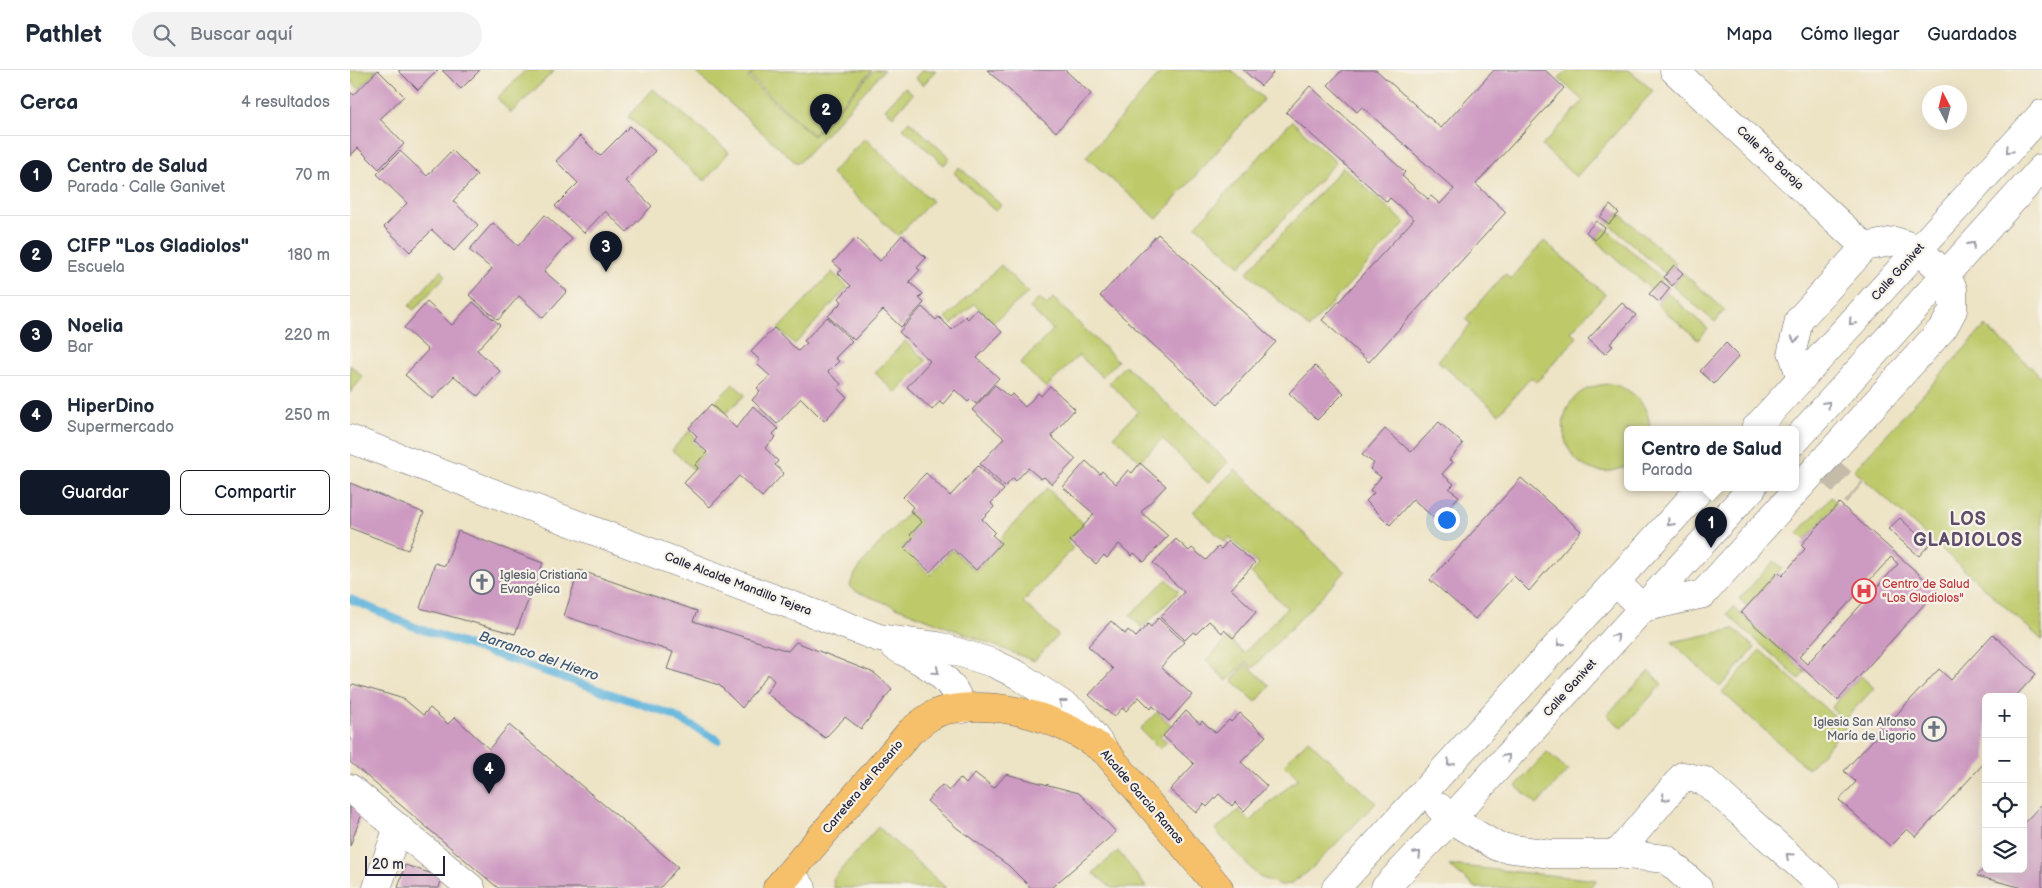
<!DOCTYPE html>
<html lang="es">
<meta charset="utf-8">
<style>
body{margin:0;font-family:"Balsamiq Sans",sans-serif;background:#f2f2f3;color:#1f2937}
.controls{position:absolute;right:15px;bottom:15px;display:grid;overflow:hidden;border-radius:8px;box-shadow:0 5px 20px #0002}
.controls button{width:45px;height:45px;display:grid;place-items:center;padding:0;border:0;border-bottom:1px solid #e0e1e3;background:#fff;color:#1f2937;font:25px sans-serif}
.compass{position:absolute;left:1572px;top:15px;width:45px;height:45px;border-radius:50%;background:#fff;box-shadow:0 5px 20px #0002;rotate:353deg}
.scale{position:absolute;left:15px;bottom:12px;width:80px;box-sizing:border-box;padding-left:5px;border:2px solid #22223b;border-top:0;font-size:14px;line-height:18px;white-space:nowrap;color:#22223b;-webkit-text-stroke:4px #f7f3e8;paint-order:stroke}
.you{position:absolute;left:1096px;top:449px;width:18px;height:18px;margin:-12px;border:4px solid #fff;border-radius:50%;background:#1a73e8;box-shadow:0 0 0 8px #1a73e833}
.badge{display:grid;place-items:center;width:32px;height:32px;border-radius:50%;background:#111827;color:#fff;font-size:16px;font-weight:700}
.pin{position:absolute;translate:-50% -41px;filter:drop-shadow(0 1px 2px #0008)}
.pin::after{content:'';position:absolute;top:26px;width:18px;height:15px;background:inherit;clip-path:polygon(0 0,100% 0,50% 100%)}
.popup{position:absolute;left:1274px;top:356px;width:175px;height:65px;box-sizing:border-box;display:grid;place-content:center;border-radius:8px;background:#fff;filter:drop-shadow(0 1px 4px #0005);font-size:16px;white-space:nowrap;color:#747a83}
.popup b{font-size:19px;color:#1f2937}
.popup::after{content:'';position:absolute;left:50%;top:100%;margin-left:-10px;border:10px solid transparent;border-top-color:#fff}
.list{margin:0;padding:0;list-style:none}
h2{display:flex;justify-content:space-between;align-items:center;height:65px;margin:0;padding:0 20px;font-size:21px}
h2 small{font-size:16px;font-weight:400;color:#747a83}
.list li{display:grid;grid-template-columns:32px 1fr auto;gap:15px;align-items:center;box-sizing:border-box;height:80px;padding:0 20px;border-top:1px solid #e0e1e3}
.list b{display:block;font-size:19px;white-space:nowrap}
.list p{margin:0;font-size:16px;white-space:nowrap;color:#747a83}
.list em{font-size:16px;font-style:normal;color:#747a83}
.actions{display:flex;gap:10px;padding:15px 20px}
.actions a{flex:1;padding:11px 0;border:1px solid #111827;border-radius:8px;text-align:center;font-size:18px;color:#111827}
.actions .main{background:#111827;color:#fff}
.icon{flex:none;width:28px;height:28px;fill:none;stroke:currentColor;stroke-width:2;stroke-linecap:round;stroke-linejoin:round}
.map{position:relative;flex:none;width:1692px;height:818px;overflow:hidden}
header{display:flex;align-items:center;gap:30px;box-sizing:border-box;height:70px;padding:0 25px;background:#fff;border-bottom:1px solid #e0e1e3}
header strong{font-size:24px}
nav{display:flex;gap:28px;margin-inline-start:auto;font-size:18px}
.search{width:350px;height:45px;background:#f2f2f3;display:flex;align-items:center;gap:12px;box-sizing:border-box;padding:0 18px;border-radius:28px;color:#747a83;font-size:19px}
main{display:flex}
aside{flex:1;background:#fff}
.map>svg:first-child{display:block}
.green{fill:#beca6b;stroke:#707653}
.lines{fill:none;stroke-linecap:round;stroke-linejoin:round}
.stream{stroke:#62b5dd;stroke-width:8}
.building{fill:#cd9ac1;fill-rule:evenodd}
.minor-tunnel{stroke:#c4bca9;stroke-width:28;stroke-dasharray:28 14;stroke-linecap:butt}
.minor-casing{stroke:#69666b;stroke-width:29}
.major-casing{stroke:#69666b;stroke-width:29}
.minor{stroke:#fff;stroke-width:28}
.major{stroke:#f6c06b;stroke-width:28}
.oneway{stroke:#9c9ca7}
.labels{text-anchor:middle;dominant-baseline:central;stroke-width:4.5;stroke-linejoin:round;paint-order:stroke}
.street-label{font-size:12px;fill:#22223b;stroke:#f7f3e8}
.worship-label{font-size:12px;fill:#5b616d;stroke:#f7f3e8;text-anchor:start}
.health-label{font-size:12px;fill:#be3a42;stroke:#f7f3e8;text-anchor:start}
.water-label{font-size:14px;font-style:italic;fill:#385574;stroke:#f7f3e8}
.district-label{font-size:18px;font-weight:bold;letter-spacing:1px;fill:#5e4c6a;stroke:#f7f3e8}
</style>
<header>
<strong>Pathlet</strong>
<div class="search"><svg class="icon" aria-label="search" viewBox="0 0 24 24"><circle cx="10" cy="10" r="6"/><path d="M15 15l6 6"/></svg>Buscar aquí</div>
<nav><a>Mapa</a><a>Cómo llegar</a><a>Guardados</a></nav>
</header>
<main>
<aside>
<h2>Cerca<small>4 resultados</small></h2>
<ul class="list">
<li><span class="badge">1</span><div><b>Centro de Salud</b><p>Parada · Calle Ganivet</p></div><em>70 m</em></li>
<li><span class="badge">2</span><div><b>CIFP &quot;Los Gladiolos&quot;</b><p>Escuela</p></div><em>180 m</em></li>
<li><span class="badge">3</span><div><b>Noelia</b><p>Bar</p></div><em>220 m</em></li>
<li><span class="badge">4</span><div><b>HiperDino</b><p>Supermercado</p></div><em>250 m</em></li>
</ul>
<div class="actions"><a class="main">Guardar</a><a>Compartir</a></div>
</aside>
<div class="map">
<svg width="1692" height="818" viewBox="0 0 1692 818">
<rect width="100%" height="100%" fill="#f7f3e8"/>
<filter id="ink" filterUnits="userSpaceOnUse"><feTurbulence type="fractalNoise" baseFrequency=".02" numOctaves="2"/><feDisplacementMap in="SourceGraphic" scale="10" xChannelSelector="R" yChannelSelector="G"/><feConvolveMatrix kernelMatrix="1 2 1 2 8 2 1 2 1" color-interpolation-filters="sRGB"/></filter>
<filter id="wash" filterUnits="userSpaceOnUse"><feTurbulence type="fractalNoise" baseFrequency=".0096" numOctaves="4" result="noise"/><feDisplacementMap in="SourceGraphic" scale="20" xChannelSelector="R" yChannelSelector="G"/><feGaussianBlur stdDeviation="1.12" result="paint"/><feColorMatrix in="noise" values="0 0 0 0 0 0 0 0 0 0 0 0 0 0 0 0 0 1.4 0 .05"/><feComposite in="paint" operator="in"/></filter>
<g filter="url(#wash)">
<rect width="100%" height="100%" fill="#ede3c5"/>
<g class="green">
<path d="M0 0H27L9 19 0 10Z"/>
<path d="M176 0H205L161 43 147 28Z"/>
<path d="M343 0H404L398 8 463 66 524 0H534L450 92H445Z"/>
<path d="M406 0H522L463 65 400 7Z"/>
<path d="M572 0H586L573 15 565 8Z"/>
<path d="M813 0H881L914 29 807 149 736 87Z"/>
<path d="M1217 0H1279L1303 21 1226 107 1192 76 1233 31 1209 9Z"/>
<path d="M555 17 563 24 543 46 535 39Z"/>
<path d="M303 19 379 82 355 111 278 47Z"/>
<path d="M559 51 600 88 594 95 553 58Z"/>
<path d="M942 51 986 92 890 196 846 156Z"/>
<path d="M515 68 582 131 548 166 481 103Z"/>
<path d="M609 97 651 135 645 141 604 103Z"/>
<path d="M993 97 1055 153 959 258 897 202Z"/>
<path d="M1269 143 1326 193 1316 204 1259 154Z"/>
<path d="M1255 158 1313 209 1302 220 1245 170Z"/>
<path d="M1194 171 1255 224 1221 262 1227 267 1187 312 1181 307 1149 344 1088 291 1121 254 1115 249 1155 204 1161 209Z"/>
<path d="M651 195 678 223 644 252 624 234 602 254 596 248Z"/>
<path d="M91 200 96 205 64 240 59 236Z"/>
<path d="M482 202 498 217 445 274 428 259Z"/>
<path d="M1333 203 1375 240 1365 252 1322 216Z"/>
<path d="M1317 222 1358 259 1348 270 1307 234Z"/>
<path d="M689 228 697 235 703 228 768 291 752 307 729 285 696 318 670 293 703 260 680 238Z"/>
<path d="M1635 256 1692 307V570L1504 400Z"/>
<path d="M555 271 576 291 546 323 525 303Z"/>
<path d="M0 295 13 307 0 323Z"/>
<path d="M775 295 878 392 858 413 812 369 790 391 764 366 788 341 759 313Z"/>
<path d="M383 314 395 325 376 343 365 332Z"/>
<path d="M1261 314C1284 319 1299 335 1300 359H1277V396C1210 427 1183 316 1261 314Z"/>
<path d="M339 361 345 367 342 371 355 383 344 395 347 398 344 400 322 380Z"/>
<path d="M885 399 995 502 903 598 896 592 877 611 856 591 878 568 894 583 937 538 901 503 909 495 879 467 875 472 843 442Z"/>
<path d="M697 418 734 454 717 472 723 478 673 532 708 565 684 591 505 521 500 516C504 496 545 458 559 442L571 452 559 465 562 468 553 478 580 505 602 480 626 501 652 473 649 470Z"/>
<path d="M1481 427 1487 433 1455 470 1448 463Z"/>
<path d="M1424 491 1432 498 1397 536 1389 529Z"/>
<path d="M817 509 829 522 792 558 780 545Z"/>
<path d="M1383 537 1455 602 1449 609 1377 544Z"/>
<path d="M1384 559 1405 578 1370 617 1322 572Z"/>
<path d="M1410 580 1496 657 1458 699 1372 622Z"/>
<path d="M896 594 920 616 906 632 882 610Z"/>
<path d="M1299 601 1312 614 1272 658 1257 645Z"/>
<path d="M1511 606 1524 618 1494 650 1481 638Z"/>
<path d="M807 642 821 655 810 666 817 672 810 679 790 659Z"/>
<path d="M958 670 1026 733 959 801 940 814 931 815 909 807 865 760 889 740 900 751 948 708 934 694Z"/>
<path d="M1197 682 1218 700 1187 735 1166 716Z"/>
<path d="M528 757 596 818H484L483 809Z"/>
<path d="M768 781 797 818H762L743 803Z"/>
<path d="M1099 796H1109L1247 810 1239 818H1126Z"/>
</g>
<g class="lines">
<path class="stream" d="M0 529 62 556 320 644 368 670"/>
</g>
<g id="blocks">
<g class="building">
<path d="M28 0 54 26 30 49 54 74 29 99 8 78 0 86V22L4 25Z"/>
<path d="M48 0H88L68 20Z"/>
<path d="M92 0H130L111 19Z"/>
<path d="M637 0H715L741 24 706 62Z"/>
<path d="M893 0H921L923 3 911 16Z"/>
<path d="M992 0H1026L1091 58 1144 0H1195L1214 18 1126 114 1156 142 1019 292 972 250 1064 149 1040 128 1037 132 936 42 960 16 1055 102 1052 106 1078 129 1081 126 1090 134 1104 119 1012 37 1007 42 978 15Z"/>
<path d="M280 56 305 81 276 111 302 136 277 162 255 141 234 163 205 136 228 113 206 91 230 66 250 86Z"/>
<path d="M102 80 127 105 103 131 128 155 104 181 82 160 60 182 34 157 57 133 27 104 50 81 77 106Z"/>
<path d="M1260 135 1269 143 1259 154 1250 147Z"/>
<path d="M195 145 222 169 194 201 217 221 193 248 169 226 148 250 119 225 142 199 119 180 143 153 168 176Z"/>
<path d="M1246 151 1255 158 1245 170 1236 162Z"/>
<path d="M808 164 926 272 868 334 750 226Z"/>
<path d="M552 165 576 188 567 198 570 200 559 212 573 224 569 228 574 233 551 257 533 240 504 270 478 246 492 232 489 228 501 216 488 203 492 200 483 192 506 168 530 191Z"/>
<path d="M1324 195 1333 203 1322 216 1314 207Z"/>
<path d="M1311 211 1320 218 1309 232 1299 224Z"/>
<path d="M77 232 102 255 123 232 150 255 127 280 150 301 128 326 104 306 83 329 55 305 78 280 54 258Z"/>
<path d="M1272 233 1286 245 1260 274 1263 276 1255 284 1238 269Z"/>
<path d="M572 237 586 250 589 247 602 260 615 246 618 249 627 239 652 262 627 288 649 308 626 334 621 329 618 332 605 320 593 334 590 331 582 340 557 317 580 291 549 262Z"/>
<path d="M477 247 502 271 485 288 489 291 478 302 491 314 488 318 497 327 474 351 451 328 427 354 402 330 410 321 407 318 420 306 407 294 410 290 401 282 424 258 448 281 457 273 454 271Z"/>
<path d="M1376 273 1389 286 1364 314 1350 301Z"/>
<path d="M965 296 994 323 967 350 939 323Z"/>
<path d="M645 315 659 327 662 324 675 337 688 323 691 326 700 316 725 339 701 366 726 389 702 414 694 407 691 409 678 398 666 411 663 408 655 417 630 394 654 368 622 340Z"/>
<path d="M361 334 386 358 403 336 428 359 423 364 426 367 415 378 428 391 425 395 434 403 412 427 389 406 360 437 334 413 348 398 345 395 357 382 344 370 347 366 339 358Z"/>
<path d="M1089 352 1113 374 1099 390 1103 392 1092 404 1104 414 1099 419 1109 426 1087 451 1063 429 1040 455 1016 431 1024 423 1020 420 1031 407 1020 399 1024 393 1012 385 1035 359 1061 382Z"/>
<path d="M736 391 750 404 752 401 766 414 778 400 782 403 790 393 816 416 791 442 818 466 794 492 784 483 782 486 769 474 757 488 754 485 746 494 720 471 744 444 713 417Z"/>
<path d="M628 396 654 420 641 433 644 437 632 449 645 462 642 465 651 473 626 500 602 478 580 502 554 478 563 468 560 465 572 452 560 441 563 437 553 427 576 403 600 426Z"/>
<path d="M1171 408 1231 461 1179 521 1164 506 1125 549 1080 510Z"/>
<path d="M0 413 74 443 58 480 0 458Z"/>
<path d="M1489 433 1587 520 1488 630 1391 543 1428 502 1432 506 1455 479 1451 475ZM1541 487 1548 494 1457 594 1449 587Z"/>
<path d="M1550 448 1579 475 1569 486 1538 459Z"/>
<path d="M108 461 193 493 165 564 70 538 85 493 95 496Z"/>
<path d="M826 469 839 481 842 478 856 490 868 477 871 479 878 471 905 493 881 519 906 542 883 568 874 560 872 563 859 551 846 564 843 562 835 570 810 547 834 522 803 493Z"/>
<path d="M229 500 347 541 343 551 438 581 446 572 524 603 542 619 511 659 495 647 475 668 416 623 424 611 418 604 392 638 369 615 317 599 323 582 214 546Z"/>
<path d="M808 548 834 572 811 597 842 625 819 651 803 636 801 639 789 627 776 641 772 638 764 647 739 625 763 599 738 576 761 551 775 564 778 560 786 567 798 554 801 557Z"/>
<path d="M1643 564 1686 604 1665 627H1636V691L1566 767 1557 759 1540 776 1489 730 1506 712 1494 701 1589 599 1601 610Z"/>
<path d="M3 614 54 629 73 645 80 638 98 654 105 647 139 679 159 655 328 797 310 818H148L0 692V617Z"/>
<path d="M836 641 850 654 852 651 866 663 879 650 881 652 890 643 916 666 891 692 917 716 894 741 885 732 882 736 869 724 857 737 854 734 846 743 820 720 844 694 813 666Z"/>
<path d="M625 703 644 718 656 704 729 723 766 762 701 818H681L659 796 607 758 577 731 592 715 599 721 610 708 616 714Z"/>
<path d="M0 734 14 738 0 776Z"/>
<path d="M1692 734V818H1673L1627 806 1636 796V799H1673V754Z"/>
<path d="M55 795 92 807 89 818H48Z"/>
</g>
</g>
</g>
<g filter="url(#ink)">
<use href="#blocks" fill-opacity="0" stroke="#69666b" stroke-width="1"/>
<g class="lines">
<path class="minor-tunnel" d="M1471 394 1505 423"/>
<defs>
<g id="minor">
<path d="M1324 0 1515 177"/>
<path d="M1405 359 1692 44"/>
<path d="M0 369 529 568 588 576 643 593 668 605 727 644 756 682"/>
<path d="M1445 371 1692 98"/>
<path d="M1266 512 1292 538 1353 524 1594 257 1603 240V219L1595 204 1568 179 1545 171 1515 177 1449 250 1442 281 1451 309"/>
<path d="M544 576C574 593 601 603 613 639"/>
<path d="M0 718 121 818"/>
<path d="M1089 737 1101 749 1148 777 1201 784H1267"/>
<path d="M440 803 452 818"/>
<path d="M27 818 48 757"/>
<path d="M986 818 1352 417"/>
<path d="M1035 818 1101 749 1403 417"/>
<path d="M1348 818 1316 789 1267 784 1333 706 1355 711 1475 818"/>
</g>
<path id="major" d="M427 818 560 662C571 653 582 643 596 640 651 629 713 649 756 682L869 818"/>
</defs>
<use href="#minor" class="minor-casing"/>
<use href="#major" class="major-casing"/>
<use href="#minor" class="minor"/>
<use href="#major" class="major"/>
</g>
<defs><path id="oneway-chevron" d="M-2-3.5L2.5 0L-2 3.5" fill="none" stroke-width="1.6" stroke-linecap="round" stroke-linejoin="round" transform="scale(1.25)"/></defs>
<g class="oneway">
<use href="#oneway-chevron" transform="translate(1659 80) rotate(133)"/>
<use href="#oneway-chevron" transform="translate(1622 175) rotate(-48)"/>
<use href="#oneway-chevron" transform="translate(1502 252) rotate(132)"/>
<use href="#oneway-chevron" transform="translate(1445 269) rotate(101)"/>
<use href="#oneway-chevron" transform="translate(1477 334) rotate(-48)"/>
<use href="#oneway-chevron" transform="translate(1320 453) rotate(132)"/>
<use href="#oneway-chevron" transform="translate(1266 567) rotate(-48)"/>
<use href="#oneway-chevron" transform="translate(1210 573) rotate(132)"/>
<use href="#oneway-chevron" transform="translate(586 601) rotate(39)"/>
<use href="#oneway-chevron" transform="translate(712 633) rotate(-143)"/>
<use href="#oneway-chevron" transform="translate(1157 687) rotate(-48)"/>
<use href="#oneway-chevron" transform="translate(1100 693) rotate(132)"/>
<use href="#oneway-chevron" transform="translate(1315 728) rotate(131)"/>
<use href="#oneway-chevron" transform="translate(1068 784) rotate(-46)"/>
<use href="#oneway-chevron" transform="translate(1439 786) rotate(-138)"/>
</g>
</g>
<defs>
<symbol id="church-ring" viewBox="-11 -11 22 22"><circle r="9.5" fill="#f7f3e8" stroke="#6b7280" stroke-width="1.5"/><path d="M-1.2-6h2.4v3.5h3.3v2.4h-3.3V6h-2.4V-.1h-3.3v-2.4h3.3Z" fill="#6b7280"/></symbol>
<symbol id="hospital-ring" viewBox="-11 -11 22 22"><circle r="9.5" fill="#f7f3e8" stroke="#e0444e" stroke-width="1.5"/><path d="M-5-5h3v3.5h4V-5h3V5h-3V1.5h-4V5h-3Z" fill="#e0444e"/></symbol>
</defs>
<g fill-rule="evenodd">
<use href="#church-ring" x="118" y="498" width="28" height="28"/>
<use href="#hospital-ring" x="1500" y="507" width="28" height="28"/>
<use href="#church-ring" x="1570" y="645" width="28" height="28"/>
</g>
<g class="labels">
<g class="street-label">
<text transform="translate(1420 88) rotate(43)">Calle Pío Baroja</text>
<text transform="translate(1548 202) rotate(-48)">Calle Ganivet</text>
<text transform="translate(388 514) rotate(21)">Calle Alcalde Mandillo Tejera</text>
<text transform="translate(1220 618) rotate(-48)">Calle Ganivet</text>
<text transform="translate(513 717) rotate(-50)">Carretera del Rosario</text>
<text transform="translate(792 727) rotate(49)">Alcalde Garcia Ramos</text>
</g>
<g class="worship-label">
<text x="150" y="505">Iglesia Cristiana<tspan x="150" dy="14">Evangélica</tspan></text>
<text x="1566" y="652" text-anchor="end">Iglesia San Alfonso<tspan x="1566" dy="14">María de Ligorio</tspan></text>
</g>
<g class="health-label">
<text x="1532" y="514">Centro de Salud<tspan x="1532" dy="14">"Los Gladiolos"</tspan></text>
</g>
<g class="water-label">
<text transform="translate(189 586) rotate(19)">Barranco del Hierro</text>
</g>
<g class="district-label">
<text x="1618" y="449">LOS<tspan x="1618" dy="21">GLADIOLOS</tspan></text>
</g>
</g>
</svg>
<div class="controls">
<button>+</button>
<button>−</button>
<button><svg class="icon" aria-label="locate" viewBox="0 0 24 24"><circle cx="12" cy="12" r="6"/><path d="M12 2v4M12 18v4M2 12h4M18 12h4"/></svg></button>
<button><svg class="icon" aria-label="layers" viewBox="0 0 24 24"><path d="M12 4l9 5-9 5-9-5zM3 14l9 5 9-5"/></svg></button>
</div>
<svg class="compass" viewBox="-18 -18 36 36"><path d="M0-13l5 13h-10z" fill="#e53935"/><path d="M0 13l5-13h-10z" fill="#747a83"/></svg>
<div class="scale">20 m</div>
<div class="you"></div>
<div class="pin badge" style="left:1361px;top:478px">1</div>
<div class="popup"><b>Centro de Salud</b>Parada</div>
<div class="pin badge" style="left:476px;top:65px">2</div>
<div class="pin badge" style="left:256px;top:202px">3</div>
<div class="pin badge" style="left:139px;top:724px">4</div>
</div>
</main>
